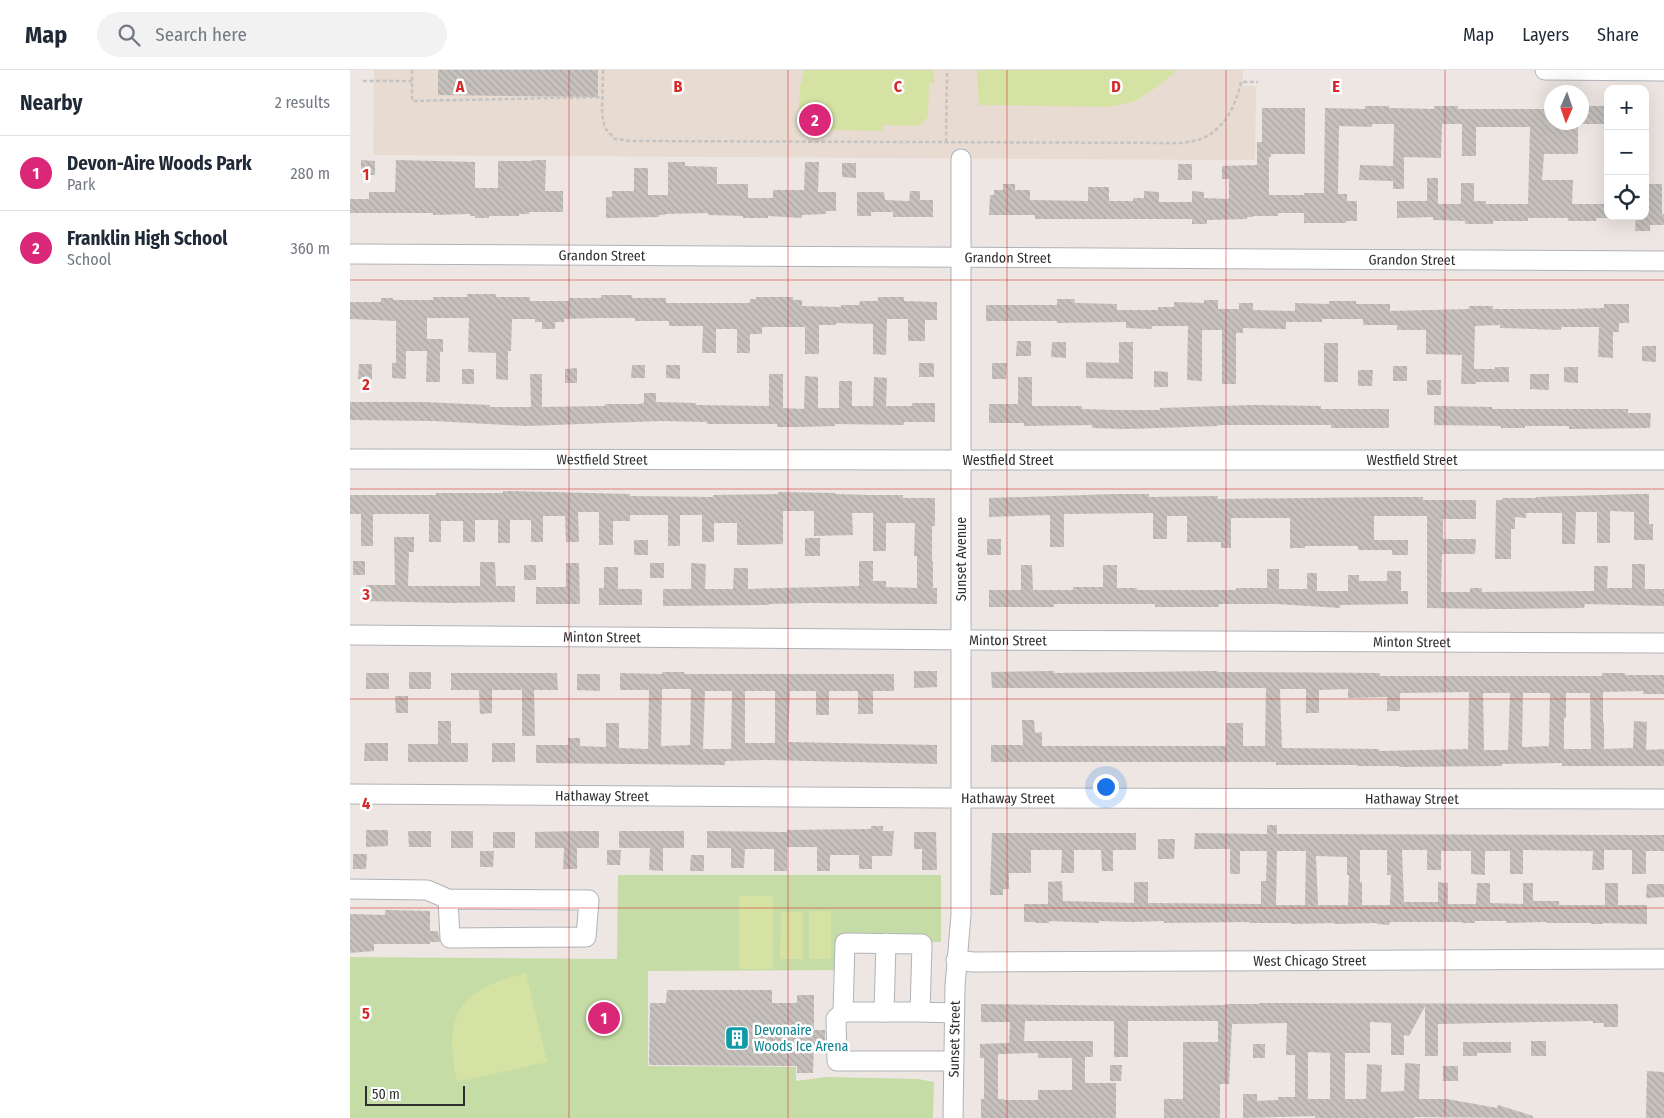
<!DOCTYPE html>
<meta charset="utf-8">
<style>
body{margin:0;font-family:"Fira Sans Condensed",sans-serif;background:#f2f2f3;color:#1f2937}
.controls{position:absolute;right:15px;top:15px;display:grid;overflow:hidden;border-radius:10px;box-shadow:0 5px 20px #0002}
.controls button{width:45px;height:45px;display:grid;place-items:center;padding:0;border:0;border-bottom:1px solid #e0e1e3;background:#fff;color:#1f2937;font:25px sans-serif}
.compass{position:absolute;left:1194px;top:15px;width:45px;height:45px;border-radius:50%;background:#fff;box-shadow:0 5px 20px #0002;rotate:182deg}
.scale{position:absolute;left:15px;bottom:12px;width:100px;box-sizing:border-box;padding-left:5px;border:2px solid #2e2e2e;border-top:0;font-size:14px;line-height:18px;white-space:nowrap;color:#2e2e2e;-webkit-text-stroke:4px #fff;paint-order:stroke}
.you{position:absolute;left:755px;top:716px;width:18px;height:18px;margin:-12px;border:4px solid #fff;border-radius:50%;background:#1a73e8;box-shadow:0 0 0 8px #1a73e833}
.badge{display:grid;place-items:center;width:32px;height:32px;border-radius:50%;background:#db2777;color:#fff;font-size:16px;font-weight:700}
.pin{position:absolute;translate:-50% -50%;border:2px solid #fff;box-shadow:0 1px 5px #0006}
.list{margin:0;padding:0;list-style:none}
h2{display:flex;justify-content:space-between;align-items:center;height:65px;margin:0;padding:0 20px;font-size:21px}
h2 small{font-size:16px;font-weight:400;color:#747a83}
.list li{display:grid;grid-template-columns:32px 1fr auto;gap:15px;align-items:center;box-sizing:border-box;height:75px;padding:0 20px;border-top:1px solid #e0e1e3}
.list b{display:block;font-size:19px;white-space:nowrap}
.list p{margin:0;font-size:16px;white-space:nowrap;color:#747a83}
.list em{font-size:16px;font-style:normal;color:#747a83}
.icon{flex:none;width:28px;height:28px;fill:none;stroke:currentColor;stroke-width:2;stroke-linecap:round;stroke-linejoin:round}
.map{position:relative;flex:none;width:1314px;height:1048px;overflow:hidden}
header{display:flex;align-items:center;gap:30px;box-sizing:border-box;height:70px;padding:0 25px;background:#fff;border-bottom:1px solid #e0e1e3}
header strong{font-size:24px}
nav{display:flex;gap:28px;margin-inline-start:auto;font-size:18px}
.search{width:350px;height:45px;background:#f2f2f3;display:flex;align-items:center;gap:12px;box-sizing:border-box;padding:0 18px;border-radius:28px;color:#747a83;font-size:19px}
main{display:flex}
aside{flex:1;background:#fff}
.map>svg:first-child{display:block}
.education{fill:#e8dbd1}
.park{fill:#c5dca6}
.pitch{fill:#d5e2a3}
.building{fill:url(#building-back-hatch);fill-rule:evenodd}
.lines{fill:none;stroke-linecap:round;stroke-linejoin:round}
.minor-casing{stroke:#afb3b8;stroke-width:21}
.path{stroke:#c4c4c4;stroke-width:2.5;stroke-dasharray:4 2.5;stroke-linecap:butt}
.minor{stroke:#fff;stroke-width:19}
.grid{fill:none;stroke:#d62828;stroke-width:1;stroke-opacity:0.55}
.labels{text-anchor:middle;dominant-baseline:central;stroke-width:5;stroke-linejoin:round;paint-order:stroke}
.street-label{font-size:14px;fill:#2e2e2e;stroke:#fff}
.culture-label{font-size:14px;fill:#0d838f;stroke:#fff;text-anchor:start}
.grid-label{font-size:16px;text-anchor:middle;font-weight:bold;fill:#d62828;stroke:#fff;stroke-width:5;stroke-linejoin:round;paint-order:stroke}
</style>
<header>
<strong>Map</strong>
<div class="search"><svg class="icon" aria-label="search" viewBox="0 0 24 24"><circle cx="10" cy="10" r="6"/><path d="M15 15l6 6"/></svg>Search here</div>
<nav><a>Map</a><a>Layers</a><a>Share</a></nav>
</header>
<main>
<aside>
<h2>Nearby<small>2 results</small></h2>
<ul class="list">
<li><span class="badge">1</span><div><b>Devon-Aire Woods Park</b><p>Park</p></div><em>280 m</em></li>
<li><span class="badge">2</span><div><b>Franklin High School</b><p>School</p></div><em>360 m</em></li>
</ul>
</aside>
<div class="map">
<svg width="1314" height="1048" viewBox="0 0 1314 1048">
<defs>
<pattern id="building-back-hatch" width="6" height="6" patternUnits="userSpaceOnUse" patternTransform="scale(1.25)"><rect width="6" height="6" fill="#c6c1bd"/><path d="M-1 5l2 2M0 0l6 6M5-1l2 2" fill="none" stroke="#aaa6a3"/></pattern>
</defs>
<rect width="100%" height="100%" fill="#ede6e2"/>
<path class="education" d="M24 0H893V16H906L905 90 23 85Z"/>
<path class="park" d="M268 805H591V872L485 870V900L298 901V996L446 997V1011L477 1007 568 1009 584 1012 583 1048H0V887L267 889Z"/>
<g class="pitch">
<path d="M455 0H584V13H579L578 47 568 56 533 55V61L448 59 450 16Z"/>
<path d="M627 0H825L824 3 807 17 783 32 759 37 629 35Z"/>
<rect x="389" y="826" width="34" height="73"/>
<rect x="459" y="841" width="22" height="48"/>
<path d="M431 842H453V889H430Z"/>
<path d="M176 903 197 992 107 1012C93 943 108 920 176 903Z"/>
</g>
<g class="building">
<path d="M88 0H248V27L88 25Z"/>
<path d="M1015 36H1039V38L1084 39V36H1108V39H1202V52H1228V84H1194L1192 110H1223L1222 134H1258V148H1246V151H1218V148H1178V151H1143V154H1115V151L1083 150V147L1047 148V131H1077V108H1088V134H1111V113H1124V131H1136V134H1178L1180 57H1126V86H1112V54H1092L1091 88 1054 87V119H1043V111L1009 110 1010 95 1043 96 1044 54H1022V57L989 56 988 124H997V131H1007V151H996V153H954V143H928V146H903V147H897V149L857 150V154H842V149H685V145H639L640 125H644V120H653V114H665V120H680V130L738 131V117H759V131H783V128H794V121L809 122V132H842V121L854 122V128L879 129V109H872V96L907 95V72H912V38H955V84H921V87H919V125H954V123H974L975 38 1015 39Z"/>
<rect x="1232" y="36" width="26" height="18"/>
<path d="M11 90 25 91V105H11Z"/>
<path d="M46 90 125 92V118H148V91H182V90H196L195 121H213V142H179V144H169V146H139V148H125V146H120V144L83 145V143H0V129H19V122H45Z"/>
<path d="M318 92H335V96L367 97V114H398V128H423V120H454L455 92H469L468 122H486V141H476V144L452 145V148L418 146V148H393V146L358 145V143L315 144V145H309V147L256 148V127H262V121H284V98H298V125H318Z"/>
<path d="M492 93H506V108L492 107Z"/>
<rect x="828" y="94" width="14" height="16"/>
<path d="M1298 114H1312V144H1314V155H1300V161H1285L1286 146H1297Z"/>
<path d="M560 121H570V130H583V147H543V142H521V146H507V122H534L535 130 559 131Z"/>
<path d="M117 224H146V227H180V231H219V228H251V225H282V228H316V233H400V229H406V227H443V230H452V236L491 237V235H509L510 231H528V227H554V231L587 232V250H575V271H558V249H537L536 285 523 284V254L486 253V255H469V284H455V257H412V264H400V283H387V259H366V283H352L353 256H319V251H285V248H248L214 249V252H205V259H192V252H185V249H162L161 281H158V310L146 309V283L118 282 119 248H77V269H93V282H90V312H76L77 281H56V309L42 308V293H46V251L0 249V232H31V228H43V230H83V227H117Z"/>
<path d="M707 229H724L725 233 767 234V240H808V237H824V232L854 233V230H868V239H889V233H903V240L945 241V233L979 234V231H1006V234H1040V241L1119 239V236H1143V239H1220L1254 238V234H1279V253H1269V262H1263V288L1248 287 1249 257H1211V260L1150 258V255L1125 256 1124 299H1145V297H1159V312H1126V314H1111L1112 285 1076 284V260H1047V255H1013V249H972V252H936V259L893 258V263H886V314H872V260H852V311L837 310 838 256H802V259L776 258V252L707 253V251H636V235H707Z"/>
<path d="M667 271H681V286H666Z"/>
<path d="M702 272H716V288L701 287Z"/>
<path d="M769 272H783V309L736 308V292L769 293Z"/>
<rect x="974" y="273" width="14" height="39"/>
<path d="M1292 276H1306V292L1292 291Z"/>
<rect x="569" y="293" width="15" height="14"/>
<path d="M642 293H657L656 309H642Z"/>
<path d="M9 294H22V310L8 309Z"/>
<path d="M282 295H295V308H281Z"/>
<path d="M316 295H330V309L316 308Z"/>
<rect x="1043" y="296" width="14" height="15"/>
<path d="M1214 297H1228V313L1214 312Z"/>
<path d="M227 298V313H215V299Z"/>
<rect x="112" y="299" width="12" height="15"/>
<path d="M1008 300H1023L1022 316H1008Z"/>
<path d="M804 301 818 302V317H804Z"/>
<path d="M180 304H192V337L255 336V334H289L294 333V323H306V332L346 333V335L419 336V304H433V338L454 339 455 306 468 307V338H489V311H502V336H523L524 307 537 308 536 336H562V333H585V352H554V355L485 354V356L450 357H427V354H357V352L312 351 176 356 84 351 0 350V332H73L140 335V337H181Z"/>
<path d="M1180 304H1199V320L1180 319Z"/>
<path d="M668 307H682V336H732V339L766 340H810V338L903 335 971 336V339H1039V358H981V355H868V356L776 359 742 358V355L674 356V353H639V334H668Z"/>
<rect x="1077" y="310" width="14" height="15"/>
<path d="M1084 336 1142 337V339H1278V343H1301L1300 358 1219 359V356H1175V358H1151V356L1084 355Z"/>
<path d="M153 421 280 424V426L363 427V425L428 424V422L485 423V424L519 425H553V428H585V456H582V492H583V518H587V534L460 533 419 534V535L313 536V519H341V493L356 494 355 519H383L384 498H398V519L509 516V491H523V511H536V517L567 518V486H564L565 453H536V481H523V443H502L503 465 464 466V441H433V474L400 475H387V453H364V472H352V445H330V476H318V445H280V451H263V475H249V442H228L229 472H216L215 446H193V472H181V450H160V473H148V450H125V472H113V451H91V472H79V444H23V476H11V444H0V425H86V423H153Z"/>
<path d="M765 424H799V427L868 426V429L1038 427H1073V430H1126V449H1093V469H1126L1125 484H1092L1091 522H1120V518H1132V522L1244 521V496H1258L1257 518H1282V494H1295V519H1314V536L1235 534 1234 538 1153 539 1077 538V446H1024V470H1058V485H1042V480H1008V476H955V478H940V448H881V478H871V472H837V446H817V469H803V443L714 444V477H700V445L639 447V428Z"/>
<path d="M1286 424H1299V454H1303V470H1284V442L1260 441V473H1247V442H1226L1225 474H1212V443H1176V448L1165 447V459H1161V489H1145L1146 430H1152V428H1186V427Z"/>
<path d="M44 467H64V482H59L58 516H130V492H145L146 516H165V532L101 533 16 531V515H45Z"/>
<rect x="455" y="468" width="15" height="18"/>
<rect x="637" y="469" width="14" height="16"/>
<rect x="284" y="470" width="14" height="15"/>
<rect x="3" y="491" width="12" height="14"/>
<path d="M216 493H229L230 534H186V517H216Z"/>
<rect x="300" y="493" width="14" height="15"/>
<rect x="174" y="495" width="12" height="15"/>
<path d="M671 495H682L683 520H723V517H753V495H767V518H787V520H886V518H917V499H929V519H957V503H967V521H998V505H1009V511H1037V501H1051V521H1058V534L990 535V538L927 534H869V537H805V534H704V537H639V520H671Z"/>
<path d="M254 497H268V519H292V535H249V518H254Z"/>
<path d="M564 601H587V617L564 618Z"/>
<path d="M704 601V603L867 601V602L1030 603V606H1252V603H1275V605H1314V624H1293V621L1253 622V653H1254V679L1283 678 1284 651 1297 652 1296 680 1314 679V696H1212V693L1152 694V696L1049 697V696H1007V695H926V692H641V675H673L672 650H684L685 663 692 662V676H876V653H893V676H915L916 618H642L641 602ZM930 619H956V643H969V620L998 619V628L1037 627V641H1050V623L1119 622 1118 679 1029 681V679L932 678ZM1133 623H1160L1158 680H1134ZM1173 623H1200L1199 676 1172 677ZM1216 623H1240L1241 679H1214V648H1216Z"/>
<rect x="59" y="602" width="22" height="17"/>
<path d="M312 602H334V604H544V621H523V644H508V621H479V645H466V621H440L438 672 587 675V694L417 690 375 691V695L186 693V675H218V668H230V676L256 677V653H269V678L298 679 299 620H270V603L312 604ZM312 619H341L340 675 311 676ZM355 621H382L381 679H353ZM395 621H425V673H395Z"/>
<rect x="16" y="603" width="23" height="16"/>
<path d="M101 603H207L208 620H184L185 666H172V620H142V643L130 644 129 620H101Z"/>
<path d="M227 604H250V621L227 620Z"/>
<path d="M45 626H58V643H46Z"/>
<path d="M88 651H101V673H118V692H58V674H88Z"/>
<path d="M15 673H38V691H14Z"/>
<rect x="142" y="673" width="23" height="19"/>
<path d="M917 755H927V764L1314 765V781H1296V804H1282V780H1254V800H1242L1243 781 1173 780V804H1160V781H1135V805L1121 804V781H1091V800H1077V780H1052L1054 832H1088V812L1098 813V834H1126L1127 813H1140V833L1173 834V813H1183V831H1209V835H1255V813H1268V835H1297V854L1253 853V854H1241V853H1197V852L1156 853V851H1125V853H1112V852H1040L1039 855 1027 854V853L984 854V853L941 854 942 853H899V852L814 853V851L783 852 749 851V853L699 851V853H686V852H674V834H698V812L712 811 713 831 784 833V812H798V833L911 834V811H916L917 781H890V804H880V779H844L845 763 917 764ZM1010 780H1037V805H1041L1040 835H1012V812H1010ZM927 781H956L955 835H926ZM966 786 997 787V805H999L998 835H968Z"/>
<path d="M521 756H533V761H544L542 786H522V799H509V785H480V801H467V777H437V801H424V779H395L394 798H381V778H357V761L437 762V760L521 759Z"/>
<path d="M16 760H38V776L16 777Z"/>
<path d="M58 761H81V777H59Z"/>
<rect x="101" y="761" width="22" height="17"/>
<path d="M227 761H249V778H227V799H213L214 778H185V762Z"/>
<path d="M269 761H334V778H313V801L299 800 300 778H269Z"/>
<rect x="143" y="762" width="22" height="16"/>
<path d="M564 762H586L587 800H572V779H564Z"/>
<path d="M642 763H786V780H763V801H752L751 780H724V803H711L712 780H681V803H659V819H653V825H640Z"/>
<path d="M808 769H825L824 789H808Z"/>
<path d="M257 780H271L270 795H257Z"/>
<path d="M130 781H144L143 797H130Z"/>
<path d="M3 784H17L16 799H3Z"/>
<path d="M341 785H354V801H340Z"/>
<path d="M1297 814H1314V827L1296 828Z"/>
<path d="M35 840 80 841V861H88L90 872H80V874H24V881L0 883V844L35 845Z"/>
<path d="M317 920H422V933H447V925H464V960H475V975H464L463 1003H447V996L299 995 300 933H316Z"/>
<path d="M909 933 1268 934V957H1254V953H1243V951L1088 954V986H1075V936L1059 966 1054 965V985H1041V953L1020 952V983H995V1029H1016L1017 994 1032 995 1031 1022 1054 1021 1055 993 1070 994 1069 1029H1097L1147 1038 1148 1035 1183 1046V1048L1064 1047V1048H965V1046L893 1048V1024H907V1031L928 1030V1027H945V985H936L937 953 882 954 879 1014H870V1048H814V1029H833V972H868V951H778V987H764V951H675L674 971H743V987H735V1013H766V1048H631V1029H634V988H630V974L659 973 660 952H631V934L803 936 875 935V934H909ZM958 982 980 983V1029H958ZM688 983V988H722V1020H688V1030H654V1029H648V984Z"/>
<rect x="1181" y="971" width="15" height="15"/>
<path d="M1113 972H1161V983H1127V986H1113Z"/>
<rect x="903" y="974" width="12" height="14"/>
<path d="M760 995H772L771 1011H760Z"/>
<rect x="1093" y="996" width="15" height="15"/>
<path d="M1297 1001 1314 1002V1048H1296Z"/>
</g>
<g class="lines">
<defs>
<g id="minor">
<path d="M1195 0 1314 1"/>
<path id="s1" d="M0 184 1314 191"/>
<path id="s2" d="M0 389 611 390H1314"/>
<path id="s3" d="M0 565 627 570 1314 573"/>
<path id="s4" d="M0 724 594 728 1314 729"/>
<path d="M0 819 77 820 98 829 239 830 236 867 100 868 98 829"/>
<path id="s5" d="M606 890 623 892 1314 889"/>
<path d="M493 942 486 949 487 991H603"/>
<path d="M534 942 536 873"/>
<path d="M570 942 572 874 495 873 493 942H570L604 943"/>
<path id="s6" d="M603 1048 605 916 611 845V89"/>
</g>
</defs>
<use href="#minor" class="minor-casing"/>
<g class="path">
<path d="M62 0V31L252 27"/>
<path d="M253 0 252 44 255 58 265 69 281 71 832 73C838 72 845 71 851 69 875 59 886 35 891 12H908"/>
<path d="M13 11H62"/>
<path d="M596 72 597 0"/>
</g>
<use href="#minor" class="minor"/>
</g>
<path class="grid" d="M219 0V1048M438 0V1048M657 0V1048M876 0V1048M1095 0V1048M0 210H1314M0 419H1314M0 629H1314M0 838H1314"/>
<defs>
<symbol id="building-square" viewBox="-11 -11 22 22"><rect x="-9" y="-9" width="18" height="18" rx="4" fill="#0f9aa8" stroke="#fff"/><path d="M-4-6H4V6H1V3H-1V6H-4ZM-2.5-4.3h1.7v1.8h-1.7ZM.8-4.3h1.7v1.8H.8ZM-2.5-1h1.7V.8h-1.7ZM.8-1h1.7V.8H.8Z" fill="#fff"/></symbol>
</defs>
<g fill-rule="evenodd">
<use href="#building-square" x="373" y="954" width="28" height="28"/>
</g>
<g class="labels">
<g class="street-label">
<text stroke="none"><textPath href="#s1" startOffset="252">Grandon Street</textPath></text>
<text stroke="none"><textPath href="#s1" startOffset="658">Grandon Street</textPath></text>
<text stroke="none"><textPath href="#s1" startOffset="1062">Grandon Street</textPath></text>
<text stroke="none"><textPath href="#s2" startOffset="252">Westfield Street</textPath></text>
<text stroke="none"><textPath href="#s2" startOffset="658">Westfield Street</textPath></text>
<text stroke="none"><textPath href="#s2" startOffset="1062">Westfield Street</textPath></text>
<text transform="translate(611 489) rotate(-90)">Sunset Avenue</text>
<text stroke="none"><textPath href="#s3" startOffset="252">Minton Street</textPath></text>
<text stroke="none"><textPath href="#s3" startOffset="658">Minton Street</textPath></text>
<text stroke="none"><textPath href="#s3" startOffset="1062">Minton Street</textPath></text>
<text stroke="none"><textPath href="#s4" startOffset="252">Hathaway Street</textPath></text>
<text stroke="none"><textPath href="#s4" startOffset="658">Hathaway Street</textPath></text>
<text stroke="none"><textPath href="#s4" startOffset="1062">Hathaway Street</textPath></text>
<text stroke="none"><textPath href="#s5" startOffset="354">West Chicago Street</textPath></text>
<text stroke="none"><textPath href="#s6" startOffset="79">Sunset Street</textPath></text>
</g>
<g class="culture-label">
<text x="404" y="960">Devonaire<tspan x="404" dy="16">Woods Ice Arena</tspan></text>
</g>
</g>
<g class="grid-label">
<text x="110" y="22">A</text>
<text x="328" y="22">B</text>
<text x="548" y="22">C</text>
<text x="766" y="22">D</text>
<text x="986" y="22">E</text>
<text x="16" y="110">1</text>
<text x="16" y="320">2</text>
<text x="16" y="530">3</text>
<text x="16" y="739">4</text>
<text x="16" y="949">5</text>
</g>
</svg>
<div class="controls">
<button>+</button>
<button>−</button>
<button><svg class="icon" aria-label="locate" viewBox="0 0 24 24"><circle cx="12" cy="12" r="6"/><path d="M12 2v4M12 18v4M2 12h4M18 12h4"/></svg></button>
</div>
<svg class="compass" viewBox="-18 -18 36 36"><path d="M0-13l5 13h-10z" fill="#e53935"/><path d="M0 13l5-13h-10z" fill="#747a83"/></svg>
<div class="scale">50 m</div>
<div class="you"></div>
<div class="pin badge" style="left:254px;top:948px">1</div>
<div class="pin badge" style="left:465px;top:50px">2</div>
</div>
</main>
